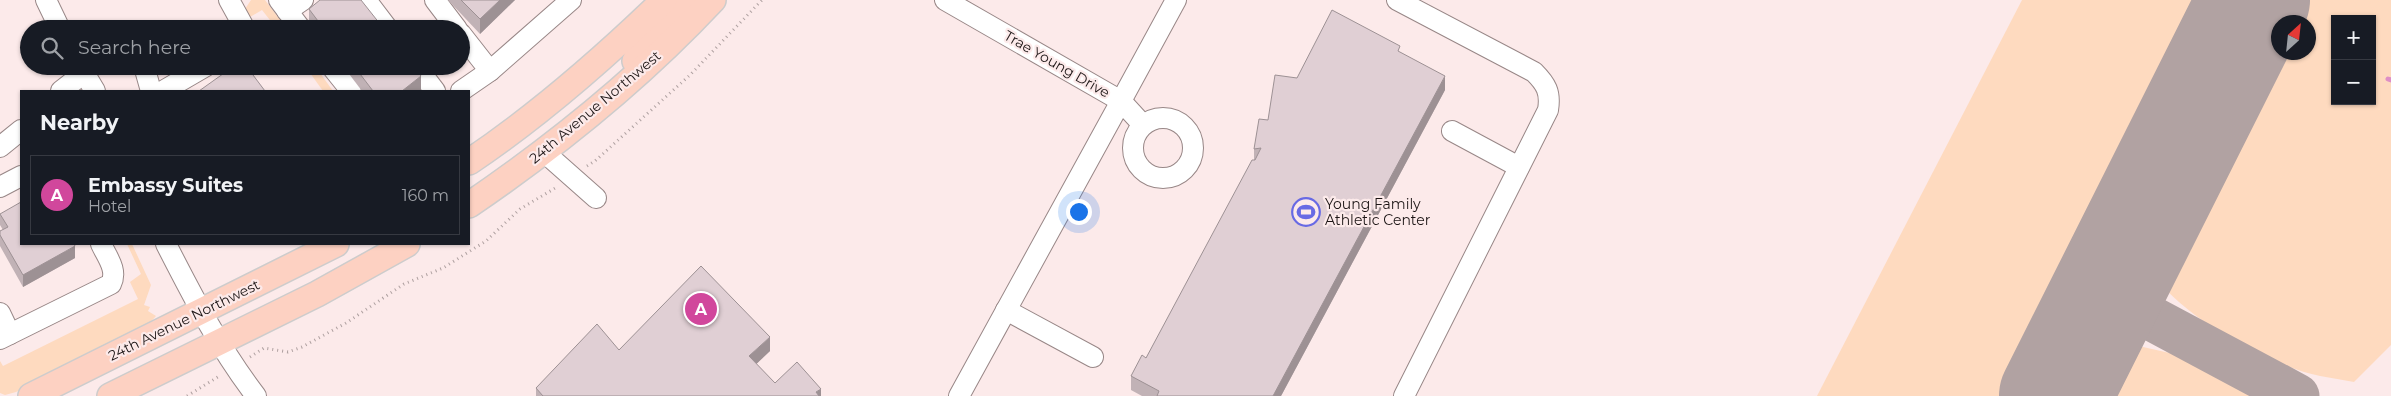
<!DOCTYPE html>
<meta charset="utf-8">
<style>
body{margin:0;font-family:Montserrat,sans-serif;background:#20242c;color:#f1f3f6}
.controls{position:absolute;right:15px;top:15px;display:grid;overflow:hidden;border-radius:0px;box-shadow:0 1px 4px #0004}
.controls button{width:45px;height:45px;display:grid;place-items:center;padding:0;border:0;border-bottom:1px solid #363941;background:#171b24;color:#f1f3f6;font:25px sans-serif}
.compass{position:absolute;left:2271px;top:15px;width:45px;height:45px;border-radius:50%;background:#171b24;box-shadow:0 1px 4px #0004;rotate:27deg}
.you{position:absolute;left:1078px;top:211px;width:18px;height:18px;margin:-12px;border:4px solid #fff;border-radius:50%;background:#1a73e8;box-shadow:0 0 0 8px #1a73e833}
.badge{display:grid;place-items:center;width:32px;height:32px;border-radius:50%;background:#0b8043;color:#fff;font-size:16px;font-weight:700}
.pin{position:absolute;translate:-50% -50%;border:2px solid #fff;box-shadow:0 1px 5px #0006}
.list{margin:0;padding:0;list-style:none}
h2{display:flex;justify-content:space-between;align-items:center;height:65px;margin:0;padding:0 20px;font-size:21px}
h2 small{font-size:16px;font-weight:400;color:#9ea1a6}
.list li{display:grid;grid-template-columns:32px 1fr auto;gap:15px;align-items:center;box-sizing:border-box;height:80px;margin:0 10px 10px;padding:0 10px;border:1px solid #363941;border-radius:0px}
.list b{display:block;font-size:19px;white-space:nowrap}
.list p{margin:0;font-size:16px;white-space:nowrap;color:#9ea1a6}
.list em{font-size:16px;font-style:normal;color:#9ea1a6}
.icon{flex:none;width:28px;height:28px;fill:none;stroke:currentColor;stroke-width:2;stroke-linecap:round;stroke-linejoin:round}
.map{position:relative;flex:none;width:2391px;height:396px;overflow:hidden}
.search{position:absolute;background:#171b24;box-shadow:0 1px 4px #0004;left:20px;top:20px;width:450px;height:55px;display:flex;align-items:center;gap:12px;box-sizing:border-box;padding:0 18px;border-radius:28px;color:#9ea1a6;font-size:19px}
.panel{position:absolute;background:#171b24;box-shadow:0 1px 4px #0004;left:20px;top:90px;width:450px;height:155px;border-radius:0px}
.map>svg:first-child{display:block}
.green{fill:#fedabf;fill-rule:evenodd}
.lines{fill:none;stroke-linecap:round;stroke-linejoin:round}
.stream{stroke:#de8ec6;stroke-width:5}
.taxiway{stroke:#b1a2a2;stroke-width:45}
.runway{stroke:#b1a2a2;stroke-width:112}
.minor-casing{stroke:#988787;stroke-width:22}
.major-casing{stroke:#cdcccc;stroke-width:28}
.path{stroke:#afa1a1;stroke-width:3;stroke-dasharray:1 4;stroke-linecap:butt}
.minor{stroke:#fff;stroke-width:20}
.major{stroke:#fdd1c2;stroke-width:25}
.wall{fill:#c1b2b6}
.shaded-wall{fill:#9d9194}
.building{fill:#e0cfd4;stroke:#9d9194}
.labels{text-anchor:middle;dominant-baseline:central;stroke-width:4.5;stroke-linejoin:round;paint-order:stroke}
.street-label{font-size:14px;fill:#1c1515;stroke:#fceaea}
.poi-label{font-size:14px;fill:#1c1515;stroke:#fceaea;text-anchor:start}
</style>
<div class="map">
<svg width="2391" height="396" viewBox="0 0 2391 396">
<rect width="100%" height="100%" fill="#fceaea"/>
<g class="green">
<path d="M251 0H265L287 29H277L262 10 250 17 245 9Z"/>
<path d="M2022 0H2208L2009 396H1817Z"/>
<path d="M2293 0H2391V345L2354 382C2332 378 2308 375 2287 366 2242 348 2183 314 2154 276L2278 29V52H2308V22H2282ZM2335 19H2372V101H2335Z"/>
<path d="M305 66H315L333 91H323Z"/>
<path d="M127 244H132L151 285 144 305 150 307 148 311 156 316 145 328 16 392 5 395 0 393V361L3 366 138 299 130 282 141 274Z"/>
<path d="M2121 342 2174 354 2222 373 2263 396H2094Z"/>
</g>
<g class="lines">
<path class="stream" d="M2388 79 2391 80"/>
<path class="taxiway" d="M2106 294 2297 396"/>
<path class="runway" d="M2055 396 2254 0"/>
<defs>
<g id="minor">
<path d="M46 0 60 29"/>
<path d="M229 0 245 29"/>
<path d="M279 0 301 29"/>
<path d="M366 0 388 29"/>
<path d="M435 0 457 29"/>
<path d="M945 0 1121 101 1176 0"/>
<path d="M1397 0 1534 72C1546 84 1551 92 1548 110L1404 396"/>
<path d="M287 11 303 0"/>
<path d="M461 34 490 71"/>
<path d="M80 66 95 91"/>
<path d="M144 66 151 91"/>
<path d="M331 66 351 91"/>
<path d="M416 66 435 91"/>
<path d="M61 91 84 73"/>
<path d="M163 91 206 66"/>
<path d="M461 91 490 71 571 0"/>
<circle cx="1163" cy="148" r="30"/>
<path d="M1452 131 1519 167"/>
<path d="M0 147 21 130"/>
<path d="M544 152 596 198"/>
<path d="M0 187 21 176"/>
<path d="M166 244C193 297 220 349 256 396"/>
<path d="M1006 310 1093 357"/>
<path d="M0 313 10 334"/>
<path d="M0 339 111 284C118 270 107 257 101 244"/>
<path d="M959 396 1121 101 1143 125"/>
</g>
<g id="major">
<path d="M635 61 651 38 687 0"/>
<path d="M469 162C539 115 603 59 664 0"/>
<path d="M469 205C557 145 640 78 713 0"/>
<path d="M31 396 336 244"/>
<path d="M110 396 317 294 407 244"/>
</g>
</defs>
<use href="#minor" class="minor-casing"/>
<use href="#major" class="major-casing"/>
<g class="path">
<path d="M587 166 595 161 690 75 762 0"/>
<path d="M250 357 264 348 288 352 302 347 346 323 404 284 443 268 486 241 520 209 557 187"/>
<path d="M187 396 221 375"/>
</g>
<use href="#minor" class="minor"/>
<use href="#major" class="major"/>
</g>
<g class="wall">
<path d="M448 0H515L480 34Z"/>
<path d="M309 9 384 29H313L309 23Z"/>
<path d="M1400 52 1445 90 1281 396H1142L1131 390V376L1146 358 1254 160V149L1297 78Z"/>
<path d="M343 66H413L421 90 420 91H362Z"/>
<path d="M0 214 75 258 23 287 0 246V231L3 230 0 225Z"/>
<path d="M619 350 770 351 756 364 775 383 821 396H536V388Z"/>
</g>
<g class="shaded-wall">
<path d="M500 0H515L480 34V19Z"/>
<path d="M421 76V90L420 91H402Z"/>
<path d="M1445 76V90L1281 396H1273Z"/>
<path d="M75 246V258L23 287V275Z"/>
<path d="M770 337V351L749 371V356Z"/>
<path d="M821 389V396H816V392Z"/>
</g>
<g class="building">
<path d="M320 0H361L384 29H324L309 9Z"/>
<path d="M461 0H500L480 19Z"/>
<path d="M1332 10 1400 46 1398 51 1445 76 1273 396H1157L1159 391 1131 376 1142 355 1146 358 1252 160H1255L1261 148 1254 149 1259 119 1268 120 1275 75 1297 78Z"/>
<path d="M234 66 239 73 247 67 265 91H199Z"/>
<path d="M354 66H413L421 76 402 91H373Z"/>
<path d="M21 202V244H74L75 246 23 275 0 235V231L8 227 0 214Z"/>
<path d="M701 266 770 337 749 356 775 383 797 362 821 389 816 392 819 396H543L536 388 597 324 619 350Z"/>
</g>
<defs>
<symbol id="stadium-ring" viewBox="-11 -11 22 22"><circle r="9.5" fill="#fceaea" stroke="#686ae4" stroke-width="1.5"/><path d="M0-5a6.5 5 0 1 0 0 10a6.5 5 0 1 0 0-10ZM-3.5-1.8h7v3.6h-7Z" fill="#686ae4"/></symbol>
</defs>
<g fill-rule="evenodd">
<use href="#stadium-ring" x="1290" y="196" width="32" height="32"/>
</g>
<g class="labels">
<g class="street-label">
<text transform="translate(1057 64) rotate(30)">Trae Young Drive</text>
<text transform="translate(595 107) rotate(-40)">24th Avenue Northwest</text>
<text transform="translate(184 320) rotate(-26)">24th Avenue Northwest</text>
</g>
<g class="poi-label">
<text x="1325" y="204">Young Family<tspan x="1325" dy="16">Athletic Center</tspan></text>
</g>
</g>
</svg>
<div class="controls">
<button>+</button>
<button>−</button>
</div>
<svg class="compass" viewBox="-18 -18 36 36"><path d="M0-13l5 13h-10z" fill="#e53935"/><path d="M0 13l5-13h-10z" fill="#9ea1a6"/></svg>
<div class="you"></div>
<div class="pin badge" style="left:701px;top:309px;background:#d1479c">A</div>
<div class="search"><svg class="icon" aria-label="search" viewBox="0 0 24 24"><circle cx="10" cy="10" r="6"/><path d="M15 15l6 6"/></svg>Search here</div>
<section class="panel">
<h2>Nearby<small></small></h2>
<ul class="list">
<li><span class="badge" style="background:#d1479c">A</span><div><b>Embassy Suites</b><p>Hotel</p></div><em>160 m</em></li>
</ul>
</section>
</div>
